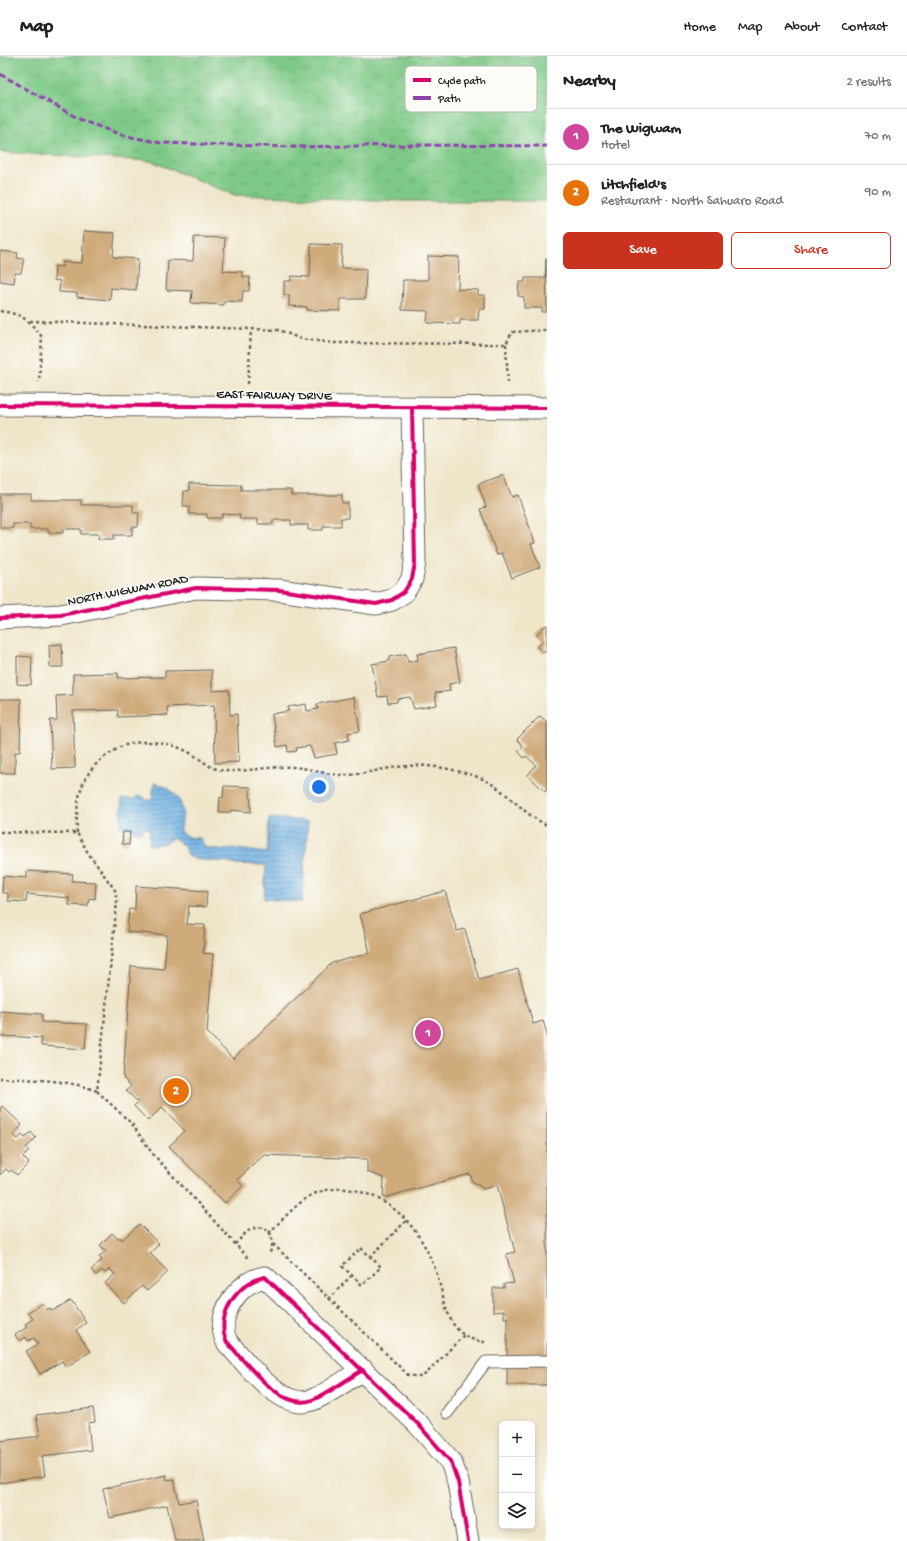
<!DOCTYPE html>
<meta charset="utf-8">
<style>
body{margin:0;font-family:"Gochi Hand",sans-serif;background:#f6f6f6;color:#222}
.controls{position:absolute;right:12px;bottom:12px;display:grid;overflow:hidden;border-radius:6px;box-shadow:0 2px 6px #0003}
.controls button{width:36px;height:36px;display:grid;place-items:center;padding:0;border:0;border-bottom:1px solid #e0e0e0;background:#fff;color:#222;font:20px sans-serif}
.you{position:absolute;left:319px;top:731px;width:14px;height:14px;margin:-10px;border:3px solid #fff;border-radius:50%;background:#1a73e8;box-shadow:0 0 0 6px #1a73e833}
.badge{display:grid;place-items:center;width:26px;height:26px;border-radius:50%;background:#c8321e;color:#fff;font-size:13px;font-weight:700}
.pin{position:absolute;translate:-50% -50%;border:2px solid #fff;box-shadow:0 1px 4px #0006}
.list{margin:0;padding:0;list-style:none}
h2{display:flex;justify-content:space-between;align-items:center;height:52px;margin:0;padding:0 16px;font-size:17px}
h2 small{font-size:13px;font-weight:400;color:#767676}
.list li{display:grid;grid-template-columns:26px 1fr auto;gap:12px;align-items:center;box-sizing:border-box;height:56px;padding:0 16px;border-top:1px solid #e0e0e0}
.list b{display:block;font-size:15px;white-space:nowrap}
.list p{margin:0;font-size:13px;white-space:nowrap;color:#767676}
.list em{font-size:13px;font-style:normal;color:#767676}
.actions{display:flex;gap:8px;padding:12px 16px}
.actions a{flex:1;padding:9px 0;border:1px solid #c8321e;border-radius:6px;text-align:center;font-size:14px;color:#c8321e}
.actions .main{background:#c8321e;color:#fff}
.icon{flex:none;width:22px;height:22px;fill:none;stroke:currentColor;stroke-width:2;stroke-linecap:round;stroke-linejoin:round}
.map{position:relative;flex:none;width:547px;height:1485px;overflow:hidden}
header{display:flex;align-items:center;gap:24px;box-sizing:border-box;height:56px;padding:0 20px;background:#fff;border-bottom:1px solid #e0e0e0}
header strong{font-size:19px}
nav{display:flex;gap:22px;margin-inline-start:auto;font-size:14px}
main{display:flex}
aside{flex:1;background:#fff}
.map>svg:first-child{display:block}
.grass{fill:url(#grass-tufts);stroke:#4d7252}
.water{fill:url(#water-rules);stroke:#44667e}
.building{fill:#cfaa7a}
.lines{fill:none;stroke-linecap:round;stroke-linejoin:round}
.lane-casing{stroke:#666359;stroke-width:13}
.street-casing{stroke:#666359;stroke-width:23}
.path{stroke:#666359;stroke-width:2.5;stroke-dasharray:3 3;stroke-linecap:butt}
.lane{stroke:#fff;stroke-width:11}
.street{stroke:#fff;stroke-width:21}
.quiet{stroke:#8e44ad;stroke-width:3;stroke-dasharray:6 3;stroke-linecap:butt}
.cycleway-casing{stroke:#fdfcf7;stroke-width:6}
.cycleway{stroke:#d6006c;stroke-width:4}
.labels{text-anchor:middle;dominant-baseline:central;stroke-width:3;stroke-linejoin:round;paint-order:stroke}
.street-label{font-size:13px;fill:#1c1c1c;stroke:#fdfcf7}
.key{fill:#fdfcf7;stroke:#bab9b5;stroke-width:1}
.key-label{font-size:11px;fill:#1c1c1c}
</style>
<header>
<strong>Map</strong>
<nav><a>Home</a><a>Map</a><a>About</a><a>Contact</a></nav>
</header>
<main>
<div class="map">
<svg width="547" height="1485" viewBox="0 0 547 1485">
<defs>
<pattern id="grass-tufts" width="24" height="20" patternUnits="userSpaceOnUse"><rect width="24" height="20" fill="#7ec987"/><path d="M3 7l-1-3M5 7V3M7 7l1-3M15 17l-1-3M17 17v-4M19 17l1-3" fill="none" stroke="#6cac74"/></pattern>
<pattern id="water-rules" width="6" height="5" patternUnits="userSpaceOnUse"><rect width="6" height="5" fill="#6dafe1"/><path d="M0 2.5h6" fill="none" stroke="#598eb6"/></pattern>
</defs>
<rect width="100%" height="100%" fill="#fdfcf7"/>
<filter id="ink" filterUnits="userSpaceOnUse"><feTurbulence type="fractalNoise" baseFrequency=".025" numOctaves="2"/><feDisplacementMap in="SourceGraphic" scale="8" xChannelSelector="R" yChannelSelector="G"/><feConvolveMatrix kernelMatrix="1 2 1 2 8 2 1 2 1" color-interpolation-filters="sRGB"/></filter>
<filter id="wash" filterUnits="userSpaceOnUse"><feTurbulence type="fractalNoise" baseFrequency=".012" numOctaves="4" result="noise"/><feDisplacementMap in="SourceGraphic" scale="16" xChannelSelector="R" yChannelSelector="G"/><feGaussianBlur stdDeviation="0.9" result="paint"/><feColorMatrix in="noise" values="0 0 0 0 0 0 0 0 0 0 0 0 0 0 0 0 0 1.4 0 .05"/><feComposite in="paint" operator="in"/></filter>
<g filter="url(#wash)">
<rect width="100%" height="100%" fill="#efe6ca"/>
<path class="grass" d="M0 0H547V145H406L234 139 151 105 0 96Z"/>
<path class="water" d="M154 727C178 732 189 752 179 775L190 782H200L206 792 231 794V792L267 797 269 762 308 765 302 846 264 843 266 809 230 808V806L201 804 187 800 184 790 173 782 165 787 149 790 150 773 142 772V776H134L132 772 120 771 122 743H135L137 740 144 741V744H152Z"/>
<g id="blocks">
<g class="building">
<path d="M84 175 115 177 113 201 138 203 136 234 111 232 110 244 77 241V237L59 236 60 225 54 224 55 210 62 211V206L82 207Z"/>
<path d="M194 181 225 182 223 215 243 216V221H250L249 235H243L242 246 224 245V249L191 247 192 235 166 234 168 204 193 205Z"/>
<path d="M311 188 342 189 341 212 366 213 365 243H340V255L307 254V251L289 250V239H284V225H291V220L310 221Z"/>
<path d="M0 195 18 197 17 202 24 203 21 217H15L14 227 0 225Z"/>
<path d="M428 200 459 201 458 233 478 234V239H485V253H479L478 264H460V268L427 267 428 255 402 254 403 224H428Z"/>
<path d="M546 202 547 256H542V252H524V241L518 240 519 226H525V222H545Z"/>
<path d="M503 419 512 441 518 439 535 487 531 488 540 511 512 522 502 497 497 499 480 453 486 451 478 428Z"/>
<path d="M189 428 241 429V434H291V439H342V447H348V462H341V470H323V474H308V469H291V464H273V468H258V463H239L240 459 222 458V462H207V458H189V450H183L184 435H189Z"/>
<path d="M0 438H31V444H81V449H133V457H139L138 471H132V479H114V483H98L99 478H81V473H63V477H48V473H30V468H13V472H0Z"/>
<path d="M547 568V596L546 595 543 597 537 591 543 585 536 579Z"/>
<path d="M62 588 63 611H50L49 589Z"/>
<path d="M454 592 460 626 449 628 450 635 435 637 437 649 414 653 410 641 397 643V646L388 647 387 640 378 641 372 608 389 605V601L406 598 408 606 418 604 417 598Z"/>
<path d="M17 600 32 601 31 629 17 628Z"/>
<path d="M212 614V635L229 634 230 659 237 658 239 706 215 707 214 649 167 651 168 659 118 661V654L73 655 75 712 52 713 50 664H57L56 640 73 639V618L118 617V622L165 621V615Z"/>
<path d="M354 641 360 675 348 677 349 684 335 687 337 698 314 702 310 690 296 692 297 695 288 696 287 689 277 691 272 658 289 655 288 651 306 648 307 655 318 653 317 648Z"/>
<path d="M0 643H21L20 696H15V717H0Z"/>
<path d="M540 660 547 666V733L545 736 528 719 536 709 526 700 524 702 518 695 523 690 517 683Z"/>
<path d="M224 730 250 731 251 756 231 754V756H219L220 741 223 742Z"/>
<path d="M123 776H130L129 789 122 788Z"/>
<path d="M27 815 73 818 72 825 96 826 95 843 89 842 88 850 69 849V842L27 838 26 846 8 845V837H2L3 820 27 822Z"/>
<path d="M136 830 207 835 206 851 189 850 187 868 205 869 203 897 213 898 207 976 233 1003 332 907 370 897 360 858 445 835 457 875 465 873 479 924 518 913 533 968 543 965 547 977V1329H507V1261L504 1262V1255L493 1256V1232H504V1228L514 1227 506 1198 515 1196 497 1129 484 1133 472 1125 470 1118 383 1142 384 1122 367 1116V1103L264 1099 237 1124 243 1130 225 1147 169 1090 185 1075 162 1051 148 1065 134 1050 138 1046 126 1035 131 1030 123 1022 131 910 164 913 167 879 127 876 129 853H135Z"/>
<path d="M0 955 42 958V966L87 968 85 993 41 990V982L0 980Z"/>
<path d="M2 1050 22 1069 13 1079 18 1083 22 1079 25 1082 31 1076 36 1082 26 1092 29 1095 23 1101 29 1107 17 1119 11 1114 9 1116 6 1113 0 1119V1052Z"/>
<path d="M139 1168 159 1188 150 1197 168 1216 147 1235 142 1230 124 1247 105 1227 115 1218 110 1213 105 1217 102 1214 96 1219 91 1214 102 1204 99 1201 106 1195 100 1189 112 1177 118 1183 120 1181 122 1184Z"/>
<path d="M71 1244 86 1267 76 1274 90 1296 66 1311 62 1305 40 1318 26 1295 38 1288 34 1282 28 1285 26 1281 19 1285 15 1279 27 1271 25 1268 33 1263 28 1256 43 1247 47 1254 50 1252 52 1255Z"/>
<path d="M93 1352 95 1366 88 1367 91 1394 42 1400 45 1420 0 1427V1385L40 1380 36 1359Z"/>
<path d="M166 1419 167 1424 174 1423 179 1447 196 1444 204 1485H175L167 1449 110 1462 103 1433Z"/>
</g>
</g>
</g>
<g filter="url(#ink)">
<use href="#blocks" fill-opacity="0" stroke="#666359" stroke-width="1"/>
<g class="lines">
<defs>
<path id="lane" d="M447 1357 486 1306 547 1305"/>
<g id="street">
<path d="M0 349 547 352"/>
<path d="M0 562 61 559 196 532 279 534 376 548 392 544 404 536 412 523 415 507 412 352"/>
<path d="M363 1314C347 1323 328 1338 312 1344 281 1356 246 1306 227 1286 214 1261 238 1225 265 1221L418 1368 451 1406 458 1426 468 1485"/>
</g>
</defs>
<use href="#lane" class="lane-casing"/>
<use href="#street" class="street-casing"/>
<g class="path">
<path d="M0 255C22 258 28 263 42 281L39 326"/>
<path d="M30 265 279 274 301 283 334 287 506 288 512 276 547 274"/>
<path d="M506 288 508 328"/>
<path d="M248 328 251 274"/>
<path d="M0 776 77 777 88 797 115 834 117 846 97 1035C67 1023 33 1024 0 1022"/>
<path d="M77 777C76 744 79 717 109 698 113 696 118 692 122 690 146 682 174 686 195 700 209 709 211 714 230 715 251 715 272 710 293 711 311 712 329 720 347 719 364 718 381 713 398 711 424 707 450 712 475 720 504 729 520 757 547 769"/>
<path d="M97 1035 132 1068 152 1097 248 1202"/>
<path d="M269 1177C282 1164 295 1149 310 1140 341 1123 381 1138 404 1162 417 1175 426 1191 433 1208 441 1225 444 1255 454 1269 461 1279 472 1285 485 1286"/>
<path d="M235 1188C241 1183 247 1173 255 1172 272 1168 276 1187 269 1198"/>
<path d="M273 1188 408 1319 420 1321 426 1318 464 1279"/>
<path d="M361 1192 381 1211 362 1229 342 1210Z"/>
<path d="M370 1201 406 1165"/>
<path d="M329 1243 351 1220"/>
</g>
<use href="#lane" class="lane"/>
<use href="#street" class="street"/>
<path class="quiet" d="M0 18 81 64 122 79 161 87 292 91 416 89 547 90"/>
<defs>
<g id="cycleway">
<path d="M0 349 547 352"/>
<path d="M0 562 61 559 196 532 279 534 376 548 392 544 404 536 412 523 415 507 412 352"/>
<path d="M363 1314C347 1323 328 1338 312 1344 281 1356 246 1306 227 1286 214 1261 238 1225 265 1221L418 1368 451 1406 458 1426 468 1485"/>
</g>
</defs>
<use href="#cycleway" class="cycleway-casing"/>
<use href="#cycleway" class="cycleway"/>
</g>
</g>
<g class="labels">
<g class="street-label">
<text transform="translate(274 340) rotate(1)">EAST FAIRWAY DRIVE</text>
<text transform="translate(128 535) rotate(-11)">NORTH WIGWAM ROAD</text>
</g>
</g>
<rect x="405" y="10" width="132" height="46" rx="6" class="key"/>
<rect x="413" y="22" width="18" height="4" fill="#d6006c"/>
<rect x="413" y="40" width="18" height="4" fill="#8e44ad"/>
<g class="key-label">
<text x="438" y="28">Cycle path</text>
<text x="438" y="46">Path</text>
</g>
</svg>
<div class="controls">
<button>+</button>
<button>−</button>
<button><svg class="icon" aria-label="layers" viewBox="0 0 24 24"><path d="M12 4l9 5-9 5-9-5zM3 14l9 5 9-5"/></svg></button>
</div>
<div class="you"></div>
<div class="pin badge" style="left:428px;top:977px;background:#d1479c">1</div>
<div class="pin badge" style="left:176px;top:1035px;background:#e8710a">2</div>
</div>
<aside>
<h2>Nearby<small>2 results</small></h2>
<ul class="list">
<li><span class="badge" style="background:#d1479c">1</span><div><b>The Wigwam</b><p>Hotel</p></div><em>70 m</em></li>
<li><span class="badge" style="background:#e8710a">2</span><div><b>Litchfield's</b><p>Restaurant · North Sahuaro Road</p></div><em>90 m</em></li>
</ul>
<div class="actions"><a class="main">Save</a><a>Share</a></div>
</aside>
</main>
